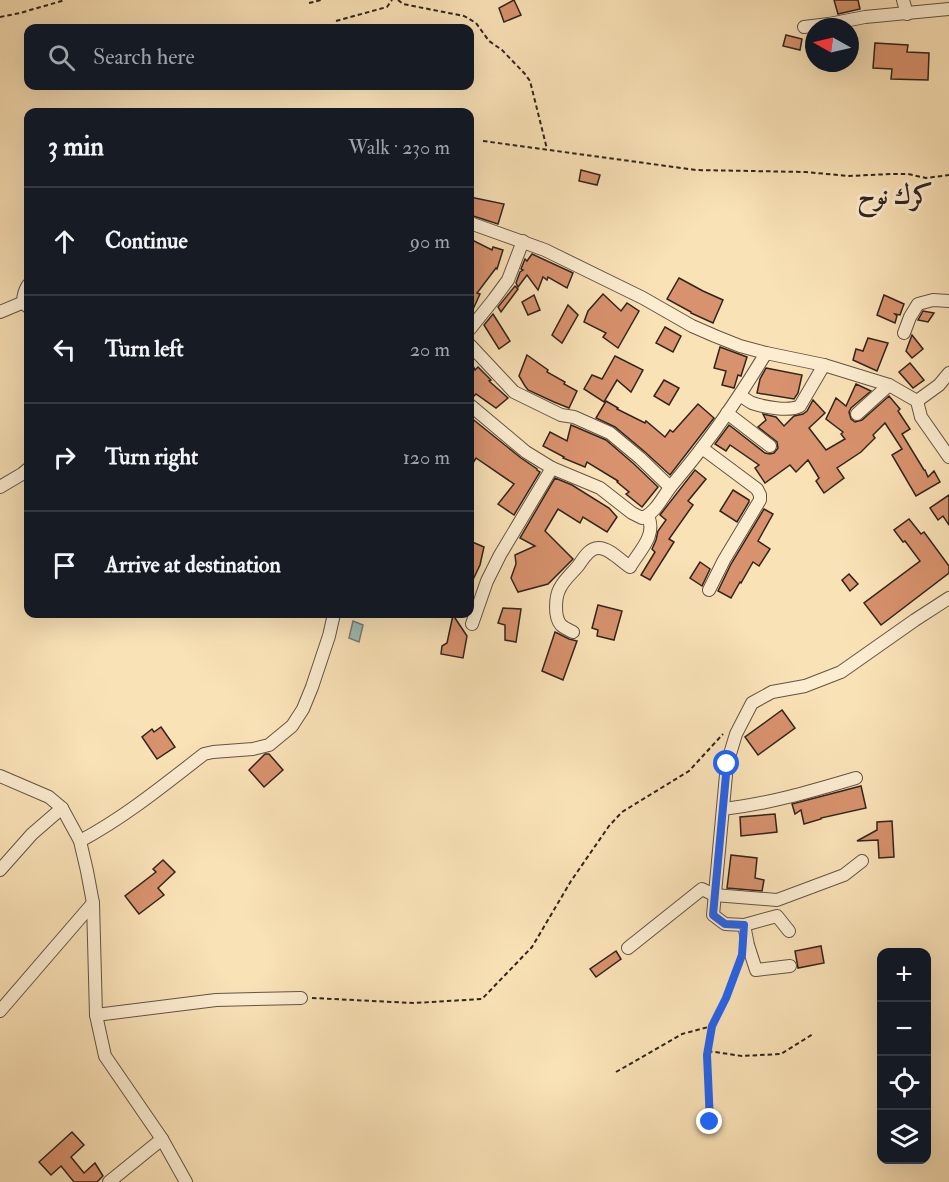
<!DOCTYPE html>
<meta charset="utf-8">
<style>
body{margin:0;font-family:"IM FELL Double Pica",Amiri,serif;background:#242831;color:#f1f3f6}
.controls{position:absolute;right:18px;bottom:18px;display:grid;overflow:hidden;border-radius:12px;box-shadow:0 6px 24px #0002}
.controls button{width:54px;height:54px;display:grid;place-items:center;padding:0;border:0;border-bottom:2px solid #363941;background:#171b24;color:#f1f3f6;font:30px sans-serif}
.compass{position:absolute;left:805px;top:18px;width:54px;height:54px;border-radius:50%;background:#171b24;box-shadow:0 6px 24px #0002;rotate:278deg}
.stop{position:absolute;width:18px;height:18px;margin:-14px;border:4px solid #2563eb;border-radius:50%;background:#fff}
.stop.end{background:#2563eb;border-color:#fff;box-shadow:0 2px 6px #0008}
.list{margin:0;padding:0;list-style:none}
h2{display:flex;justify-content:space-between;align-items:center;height:78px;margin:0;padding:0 24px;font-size:26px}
h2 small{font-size:20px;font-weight:400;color:#9ea1a6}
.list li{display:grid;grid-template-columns:39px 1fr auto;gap:18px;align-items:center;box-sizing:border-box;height:108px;padding:0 24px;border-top:2px solid #363941}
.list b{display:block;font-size:22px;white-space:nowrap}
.list em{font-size:20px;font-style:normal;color:#9ea1a6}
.icon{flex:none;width:33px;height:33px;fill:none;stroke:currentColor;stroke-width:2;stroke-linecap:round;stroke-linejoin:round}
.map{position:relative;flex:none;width:949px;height:1182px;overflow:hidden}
.search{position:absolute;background:#171b24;box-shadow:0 6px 24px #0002;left:24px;top:24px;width:450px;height:66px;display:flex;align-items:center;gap:15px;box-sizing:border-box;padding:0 21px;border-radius:12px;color:#9ea1a6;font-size:22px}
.panel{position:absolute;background:#171b24;box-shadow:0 6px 24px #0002;left:24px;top:108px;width:450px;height:510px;border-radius:12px}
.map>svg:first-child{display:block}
.water{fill:#a1bcb7;stroke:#747f79;stroke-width:1.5}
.building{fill:#d8926d;stroke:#30241d;stroke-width:1.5}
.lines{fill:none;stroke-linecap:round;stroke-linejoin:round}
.minor-casing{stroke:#625444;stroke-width:14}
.path{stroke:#30241d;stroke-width:2;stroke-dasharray:4.5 3;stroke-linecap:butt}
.minor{stroke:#fcecd0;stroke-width:12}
.route{stroke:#2563eb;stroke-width:8}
.labels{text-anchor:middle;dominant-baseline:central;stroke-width:6;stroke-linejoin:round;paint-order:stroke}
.quarter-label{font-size:26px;font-weight:bold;fill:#30241d;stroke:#fcecd0}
</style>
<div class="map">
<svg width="949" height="1182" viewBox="0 0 949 1182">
<rect width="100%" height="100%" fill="#fae2b7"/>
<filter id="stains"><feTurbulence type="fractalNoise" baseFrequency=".00333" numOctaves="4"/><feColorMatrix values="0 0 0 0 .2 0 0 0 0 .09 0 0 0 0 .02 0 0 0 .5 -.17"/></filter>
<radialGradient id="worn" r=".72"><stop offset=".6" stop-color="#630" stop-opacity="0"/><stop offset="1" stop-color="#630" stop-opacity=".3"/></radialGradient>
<path class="water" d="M353 621 363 625 359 642 349 638Z"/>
<g class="building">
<path d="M514 0 521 15 504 22 499 8Z"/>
<path d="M834 0H858L860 9 838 14Z"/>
<path d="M786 35 802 39 800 50 783 46Z"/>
<path d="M875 43 908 45 907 52 929 53 928 80 891 79 892 69 873 68Z"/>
<path d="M581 170 600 175 597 185 579 181Z"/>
<path d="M470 197 504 204 498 224 470 215Z"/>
<path d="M470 239 492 250 493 247 503 250 497 269 496 268 477 293 480 294 470 316V275L473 263 470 262Z"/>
<path d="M532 254 573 273 567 288 548 277 547 280 543 277 538 290 527 275 518 287 516 283 520 272 523 270 521 269 525 259 527 261Z"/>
<path d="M679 278 703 291 723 300 713 323 691 313V312L667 299Z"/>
<path d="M515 286 518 289 501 312 498 307Z"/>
<path d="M603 294 621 311 627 303 639 311 618 348 603 337 606 333 584 322 588 311Z"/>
<path d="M534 295 540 310 528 315 522 302Z"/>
<path d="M884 295 904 304 900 315 895 314 897 316 895 323 877 315Z"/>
<path d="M568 305 578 315 562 343 552 335Z"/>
<path d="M923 311 934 313 928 322 918 320Z"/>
<path d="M493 314 510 341 499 349 484 325Z"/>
<path d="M665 327 681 336 673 352 656 343Z"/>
<path d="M912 335 923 349 912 358 906 351Z"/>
<path d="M868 338 888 343 877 371 853 360 856 349 863 351Z"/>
<path d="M720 347 747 357 741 376 738 375 734 388 722 385 726 371 714 368Z"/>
<path d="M527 355 548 370 547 372 565 382 564 384 577 391 569 408 554 402 528 390 525 386 519 376Z"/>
<path d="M615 356 643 370 631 392 617 380 604 402 584 389 592 375 602 379Z"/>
<path d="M470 359 475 370 478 367 491 380 489 381 508 398 496 408 476 394 473 397H470Z"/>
<path d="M910 363 924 380 913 388 899 372Z"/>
<path d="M766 368 802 375 798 393 794 399 757 393 760 379Z"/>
<path d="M664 380 679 388 669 405 654 396Z"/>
<path d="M856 384 871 391 851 408 849 412 851 419 855 422 862 420 889 396 900 409 898 411 910 429 902 434 924 470H925L928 477 934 471 940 482 916 496 892 455 902 449 885 423 873 435 875 438 861 452 837 468 844 478 824 493 816 481 819 478 808 460 796 472 790 465 765 483 755 468 759 465 730 445 726 451 715 444 729 425 765 453 770 454 774 453 778 448 777 442 758 427 766 420 763 414 776 417 784 426 794 416 803 414 807 411 813 400 825 413 809 428 826 450 845 439 841 434 843 432 826 419 836 398 846 406Z"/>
<path d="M606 401 618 408 617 409 645 423 646 421 665 437 670 430 673 432 698 404 714 418 670 475 645 452 615 427 596 418Z"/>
<path d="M470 417 521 458 537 469V470L540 472 514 515 498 504 514 484 476 458 470 468Z"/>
<path d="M571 425 606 440 634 464 658 487 642 507 626 494 629 492 617 482 618 481 587 462 585 467 563 458 564 457 543 446 550 432 567 441Z"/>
<path d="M695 470 706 479 688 501 693 505 669 539 674 542 650 580 641 575 655 552 652 549 656 540 658 531 666 520 660 515Z"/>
<path d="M555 478 572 485 609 508 617 517 607 532 583 517 580 523 558 509 545 531 573 559 548 584 518 592 511 578 516 564 515 555 535 546 520 538Z"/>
<path d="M733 490 749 500V502L737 522 720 511Z"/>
<path d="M949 495V525L943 516 938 520 930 508Z"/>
<path d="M764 509 773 514 758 541 770 549 759 566 753 562 741 583 740 582 731 598 718 591 731 564Z"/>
<path d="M909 519 921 534 924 532 949 566V573L881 625 864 603 920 561 905 541 903 542 894 530Z"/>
<path d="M470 541 484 547 480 565 470 586Z"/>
<path d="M700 562 710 569 702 586 690 578Z"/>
<path d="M849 574 858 584 850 591 842 580Z"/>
<path d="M598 605 622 611 614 640 597 636 598 630 592 628Z"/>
<path d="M503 608 521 609 516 642 505 640V625L498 623Z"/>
<path d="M453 615 467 636 463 658 441 654 442 646 447 643Z"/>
<path d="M555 632 569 639 577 641 563 680 542 671Z"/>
<path d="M782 710 795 728 758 755 745 737Z"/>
<path d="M161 727 175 747 157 759 142 737 152 729 154 732Z"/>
<path d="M265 754H269L283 770 264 787 249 770Z"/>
<path d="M861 786 866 808 821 818V819L804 824 801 810 795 814 792 804Z"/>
<path d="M775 814 777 832 741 836 740 817Z"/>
<path d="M892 821 894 857 879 858 878 840 857 841 877 830V822Z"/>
<path d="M731 855 757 858 755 878 764 880 762 891 727 888Z"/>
<path d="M163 860 175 872 158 888 164 895 139 914 125 896 156 872 153 869Z"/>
<path d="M821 946 824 963 798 968 795 951Z"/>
<path d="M616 951 621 959 596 977 590 969Z"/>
<path d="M72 1132 84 1145 71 1157 84 1173 95 1163 103 1176 97 1182H74L61 1166 51 1175 39 1162Z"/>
</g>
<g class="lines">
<defs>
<g id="minor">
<path d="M903 0 907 14"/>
<path d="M804 27 829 24 865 17 949 9"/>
<path d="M470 223 545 250 643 298 692 326 715 336 740 346 766 353 824 365 889 385 917 401 921 417 949 457"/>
<path d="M28 285C24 292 20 301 28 307"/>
<path d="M0 312 24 302"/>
<path d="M470 329 494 299 508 280 523 241"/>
<path d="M904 333 910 317 918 304 933 300 949 301"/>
<path d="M470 345 514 392 561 415 574 417 610 433 640 458 670 487"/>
<path d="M740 395C744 398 748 401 752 403 764 407 789 412 800 406L824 365"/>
<path d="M917 401 939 385 949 373"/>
<path d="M470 405 526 452 552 468 600 488 632 513 642 518C656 513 663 496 672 485 682 473 692 461 701 449 725 418 746 386 766 353"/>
<path d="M727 413 770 446"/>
<path d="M857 414 889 385"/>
<path d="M702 448 757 489 760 495V500L724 560 709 590"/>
<path d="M0 487 22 474 28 469"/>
<path d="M472 624 487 581 500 555 552 468"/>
<path d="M573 632C569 630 564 628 561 625 554 617 555 597 560 588 564 580 572 573 578 566 583 559 589 548 598 548 608 547 621 561 630 567 639 551 657 536 648 516"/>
<path d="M0 776 49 797 62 808 80 841 87 871 93 903 96 1015 105 1056 162 1139 186 1182"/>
<path d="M723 809C769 804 812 791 856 778"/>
<path d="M80 841C125 817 164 785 204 754L213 752 253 749 269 745 292 726 303 709 312 687 329 636 334 614"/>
<path d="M0 870 32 834 62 808"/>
<path d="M744 925 748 945 756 970 790 966"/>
<path d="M789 931 777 916 744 925 725 924 713 915 727 764 736 734 752 703 772 692 805 686 841 672 915 620 949 598"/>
<path d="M628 948 702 889 714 895 777 900 844 875 862 861"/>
<path d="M0 1011 93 903"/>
<path d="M96 1015 216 1000 301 998"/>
<path d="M109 1182 162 1139"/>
</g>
</defs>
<use href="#minor" class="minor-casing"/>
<g class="path">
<path d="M398 0 403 4 464 16 476 23 489 41 502 50 525 74 530 81 547 149"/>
<path d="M309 3 321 0"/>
<path d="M0 17 20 13 65 0"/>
<path d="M336 21 387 7 392 0"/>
<path d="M483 141 696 170 806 172 848 176 892 174H908L926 178 949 175"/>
<path d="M312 998 414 1003 482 999 532 947 571 881 609 826 622 812 689 771 723 734"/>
<path d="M708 1051 742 1056 781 1054 813 1034"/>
<path d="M616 1072 682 1034 712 1026"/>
<path d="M709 1122 707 1055 712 1026 726 998 740 960"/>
</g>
<use href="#minor" class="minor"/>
</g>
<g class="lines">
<path class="route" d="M710 1122 707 1055 712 1026 726 998 742 955 744 925 725 924 713 915 727 764"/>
</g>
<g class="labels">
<g class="quarter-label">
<text x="895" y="196">كرك نوح</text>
</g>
</g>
<rect width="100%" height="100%" filter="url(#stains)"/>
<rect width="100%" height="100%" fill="url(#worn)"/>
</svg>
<div class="controls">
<button>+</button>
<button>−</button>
<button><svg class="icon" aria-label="locate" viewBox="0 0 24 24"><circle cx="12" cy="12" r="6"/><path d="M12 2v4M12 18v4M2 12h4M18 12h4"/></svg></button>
<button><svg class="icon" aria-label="layers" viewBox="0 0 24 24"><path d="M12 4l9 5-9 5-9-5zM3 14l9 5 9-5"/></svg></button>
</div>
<svg class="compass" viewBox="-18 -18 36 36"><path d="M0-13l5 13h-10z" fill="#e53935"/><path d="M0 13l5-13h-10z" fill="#9ea1a6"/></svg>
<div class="stop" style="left:727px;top:764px"></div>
<div class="stop end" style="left:710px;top:1122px"></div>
<div class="search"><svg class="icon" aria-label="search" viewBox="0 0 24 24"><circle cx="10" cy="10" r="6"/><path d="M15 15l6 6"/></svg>Search here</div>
<section class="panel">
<h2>3 min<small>Walk · 230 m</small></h2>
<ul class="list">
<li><svg class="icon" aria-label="ahead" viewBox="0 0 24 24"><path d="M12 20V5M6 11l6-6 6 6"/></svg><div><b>Continue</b></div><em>90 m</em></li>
<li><svg class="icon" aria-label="left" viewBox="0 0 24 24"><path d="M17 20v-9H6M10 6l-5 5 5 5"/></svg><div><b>Turn left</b></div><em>20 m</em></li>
<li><svg class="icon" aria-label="right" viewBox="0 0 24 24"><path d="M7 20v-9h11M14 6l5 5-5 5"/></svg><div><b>Turn right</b></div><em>120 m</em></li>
<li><svg class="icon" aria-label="arrive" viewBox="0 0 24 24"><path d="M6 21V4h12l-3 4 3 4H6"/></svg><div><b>Arrive at destination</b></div></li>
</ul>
</section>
</div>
